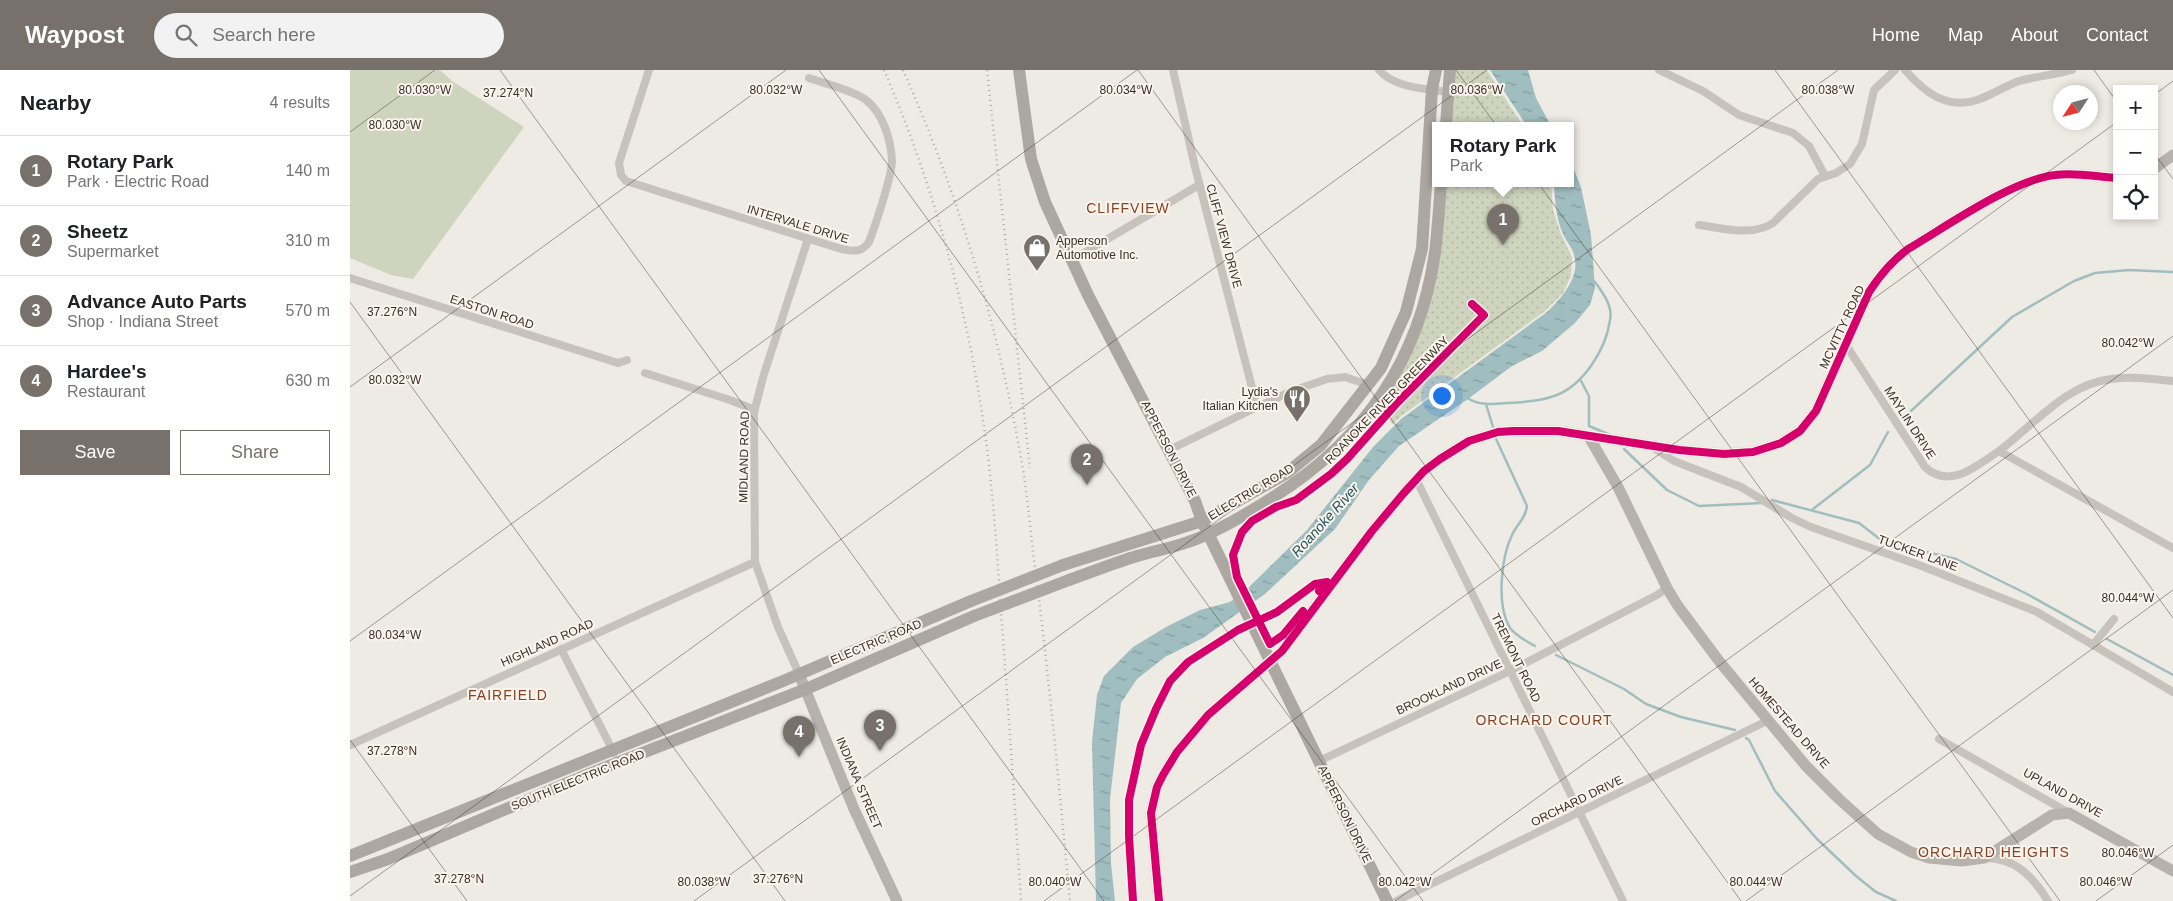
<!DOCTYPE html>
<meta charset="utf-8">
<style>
body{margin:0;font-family:Arial,sans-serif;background:#f2f2f2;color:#202124}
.controls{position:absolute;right:15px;top:15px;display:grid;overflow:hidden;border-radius:0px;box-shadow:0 2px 8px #0003}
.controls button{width:45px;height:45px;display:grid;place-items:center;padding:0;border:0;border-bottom:1px solid #e0e0e0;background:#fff;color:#202124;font:25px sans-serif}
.compass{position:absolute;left:1703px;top:15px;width:45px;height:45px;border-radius:50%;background:#fff;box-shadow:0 2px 8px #0003;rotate:234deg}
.you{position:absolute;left:1091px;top:325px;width:18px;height:18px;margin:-12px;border:4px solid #fff;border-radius:50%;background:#1a73e8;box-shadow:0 0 0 8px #1a73e833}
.badge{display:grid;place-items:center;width:32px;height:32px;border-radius:50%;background:#78716b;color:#fff;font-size:16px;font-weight:700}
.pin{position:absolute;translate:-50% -41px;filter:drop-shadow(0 1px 2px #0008)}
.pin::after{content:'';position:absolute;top:26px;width:18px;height:15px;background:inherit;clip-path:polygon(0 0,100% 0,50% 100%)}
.popup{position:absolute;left:1082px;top:52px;width:142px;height:65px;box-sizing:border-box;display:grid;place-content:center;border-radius:0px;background:#fff;filter:drop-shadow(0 1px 4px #0005);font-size:16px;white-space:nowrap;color:#757577}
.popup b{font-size:19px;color:#202124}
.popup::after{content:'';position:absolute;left:50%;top:100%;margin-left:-10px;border:10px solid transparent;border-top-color:#fff}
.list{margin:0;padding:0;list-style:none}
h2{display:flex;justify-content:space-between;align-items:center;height:65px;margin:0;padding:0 20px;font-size:21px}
h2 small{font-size:16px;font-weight:400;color:#757577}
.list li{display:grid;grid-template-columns:32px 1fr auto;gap:15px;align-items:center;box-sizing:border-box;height:70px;padding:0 20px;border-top:1px solid #e0e0e0}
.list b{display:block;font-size:19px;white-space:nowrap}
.list p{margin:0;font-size:16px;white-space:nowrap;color:#757577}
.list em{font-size:16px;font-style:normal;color:#757577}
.actions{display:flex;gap:10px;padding:15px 20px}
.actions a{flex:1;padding:11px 0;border:1px solid #78716b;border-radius:0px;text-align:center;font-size:18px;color:#78716b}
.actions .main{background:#78716b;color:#fff}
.icon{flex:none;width:28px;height:28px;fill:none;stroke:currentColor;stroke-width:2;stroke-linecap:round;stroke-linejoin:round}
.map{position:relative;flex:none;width:1823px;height:831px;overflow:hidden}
header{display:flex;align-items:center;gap:30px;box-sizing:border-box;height:70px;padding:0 25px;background:#78716b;color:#fff}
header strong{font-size:24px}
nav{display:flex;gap:28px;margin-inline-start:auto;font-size:18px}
.search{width:350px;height:45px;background:#f2f2f2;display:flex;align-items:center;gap:12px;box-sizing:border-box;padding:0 18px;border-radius:28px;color:#757577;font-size:19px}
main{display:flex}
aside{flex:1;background:#fff}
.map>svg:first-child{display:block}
.grass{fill:#cfd4be}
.park{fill:url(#park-dots)}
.water{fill:url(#water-ripples)}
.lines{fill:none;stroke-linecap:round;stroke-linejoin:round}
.stream{stroke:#a0bec0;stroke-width:2.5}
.street{stroke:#c8c2bc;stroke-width:8}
.secondary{stroke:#b8b2ad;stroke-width:11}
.primary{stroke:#ada7a1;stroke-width:12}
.rail{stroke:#b0aba6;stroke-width:2.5;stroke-dasharray:1 4;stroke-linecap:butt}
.primary-bridge{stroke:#ada7a1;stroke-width:12}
.cycleway-casing{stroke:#faf4ec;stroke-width:11}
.cycleway{stroke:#d6006c;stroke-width:8}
.ticks{fill:none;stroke:#39302a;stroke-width:1;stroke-opacity:0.45}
.labels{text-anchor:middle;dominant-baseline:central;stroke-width:4;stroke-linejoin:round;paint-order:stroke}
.street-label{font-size:12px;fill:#39302a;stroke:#faf4ec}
.poi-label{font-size:12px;fill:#39302a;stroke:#faf4ec;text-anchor:start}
.neighbourhood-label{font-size:14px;letter-spacing:1px;fill:#874124;stroke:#faf4ec}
.water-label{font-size:14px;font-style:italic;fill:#20545b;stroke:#faf4ec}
.ticks-label{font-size:12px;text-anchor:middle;fill:#39302a;stroke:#faf4ec;stroke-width:4;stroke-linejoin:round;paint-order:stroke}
</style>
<header>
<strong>Waypost</strong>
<div class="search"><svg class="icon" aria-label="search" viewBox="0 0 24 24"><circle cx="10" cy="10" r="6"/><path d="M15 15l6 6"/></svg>Search here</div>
<nav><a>Home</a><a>Map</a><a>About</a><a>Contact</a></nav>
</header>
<main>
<aside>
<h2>Nearby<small>4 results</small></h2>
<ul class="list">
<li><span class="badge">1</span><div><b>Rotary Park</b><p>Park · Electric Road</p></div><em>140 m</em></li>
<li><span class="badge">2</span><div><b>Sheetz</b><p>Supermarket</p></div><em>310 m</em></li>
<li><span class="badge">3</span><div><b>Advance Auto Parts</b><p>Shop · Indiana Street</p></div><em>570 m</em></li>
<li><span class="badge">4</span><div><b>Hardee's</b><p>Restaurant</p></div><em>630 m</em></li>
</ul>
<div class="actions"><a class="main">Save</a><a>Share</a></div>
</aside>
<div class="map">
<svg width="1823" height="831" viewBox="0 0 1823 831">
<defs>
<pattern id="park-dots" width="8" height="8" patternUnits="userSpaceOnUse" patternTransform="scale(1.25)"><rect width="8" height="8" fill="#cfd4be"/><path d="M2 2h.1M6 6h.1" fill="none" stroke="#b2b6a3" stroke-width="1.8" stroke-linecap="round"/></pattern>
<pattern id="water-ripples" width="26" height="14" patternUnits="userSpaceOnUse" patternTransform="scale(1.25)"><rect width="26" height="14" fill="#a0bec0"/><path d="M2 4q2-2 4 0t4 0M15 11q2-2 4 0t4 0" fill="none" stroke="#839b9c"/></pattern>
</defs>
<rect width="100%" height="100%" fill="#eeeae4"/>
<path class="grass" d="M0 0H90L102 11 174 57 63 209 41 205 0 188Z"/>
<g class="park">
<path d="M1106 0H1137L1173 56H1102Z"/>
<path d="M1097 114H1201L1203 140 1211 164 1222 187 1221 206 1213 223 1195 241 1050 347 1043 354 1028 340 1059 287Z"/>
</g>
<g class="water">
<path d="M1140 0H1178L1186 28 1201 56H1177Z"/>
<path d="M1221 92 1231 117 1241 165 1245 218 1240 235 1225 253 1192 281 1162 296 1118 329 1049 376 1019 410 985 459 915 524 853 568 815 587 787 609 771 633 760 729 761 794 765 831H746L742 672 747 625 754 606 783 577 816 557 850 540 880 532 897 519 957 460 1023 377 1051 349 1197 242C1211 229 1231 206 1224 185 1222 177 1216 171 1213 164 1206 148 1205 131 1204 114H1220Z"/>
</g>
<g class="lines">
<g class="stream">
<path d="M1230 309 1239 326V356L1258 364"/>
<path d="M1117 328C1130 336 1144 334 1158 333 1174 332 1192 331 1207 325 1234 314 1256 279 1260 250 1263 236 1253 223 1245 212L1243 211"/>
<path d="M1136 334 1143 357"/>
<path d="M1561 341 1662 247 1724 211 1745 203 1779 200 1823 202"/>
<path d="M1146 369 1177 436C1175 449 1169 452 1163 463 1151 486 1146 535 1160 558 1166 566 1176 571 1185 576"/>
<path d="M1274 379 1317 420 1349 436 1412 433"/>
<path d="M1422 430 1509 453 1540 477 1564 479 1606 489 1677 524 1745 562"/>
<path d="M1463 439 1520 395 1538 362"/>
<path d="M1757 569 1823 605"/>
<path d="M1206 585 1274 619 1296 634 1331 647 1385 660"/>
<path d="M1396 668 1399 670 1425 721 1467 769 1506 806 1526 822 1546 831"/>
</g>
<g class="street">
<path d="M299 0 269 93 271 105 276 111 488 178C500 181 511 184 519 172 525 156 542 106 542 91 541 70 533 43 516 30 505 21 473 13 459 8"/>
<path d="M823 0 845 97 907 337"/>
<path d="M1029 0C1044 18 1077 19 1099 22"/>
<path d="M1309 0 1353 21 1389 45 1443 63 1459 76 1475 106"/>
<path d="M1555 0C1574 22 1597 40 1627 30 1642 25 1655 16 1669 11 1687 6 1705 5 1722 0"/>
<path d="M1349 155C1373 158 1401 167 1423 153L1468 109 1486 103 1500 94 1512 74 1524 20 1545 0"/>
<path d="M722 190 849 115"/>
<path d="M0 208 268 293 277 290"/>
<path d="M1496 275 1575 397C1600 420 1626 396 1649 381"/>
<path d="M295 303 380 330 405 340"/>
<path d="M1823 311C1803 309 1782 306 1761 309 1716 314 1684 355 1649 381L1823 478"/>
<path d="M1302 377 1324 391 1391 417 1442 448 1461 457 1569 495 1687 542 1823 622"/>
<path d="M819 380 907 337 942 321 977 309 995 307 1019 315"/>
<path d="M1066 409 1273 831"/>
<path d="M1743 575 1764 549"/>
<path d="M211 579 264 683"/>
<path d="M449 604 428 557 405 492 404 342 414 304 458 169"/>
<path d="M1589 669 1719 743"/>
<path d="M0 675 405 492"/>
<path d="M969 691 1160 601 1307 525 1317 518"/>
<path d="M1635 788C1666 788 1683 807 1698 831"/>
<path d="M1046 831 1417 651"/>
</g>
<g class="secondary">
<path d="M1804 99 1823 85"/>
<path d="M1239 367 1268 417 1317 518 1328 536 1369 591 1456 696 1489 729 1528 764 1561 782 1579 788 1612 791 1634 788 1702 745 1719 743 1823 801"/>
<path d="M449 604 504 739 547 831"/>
<path d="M809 831 801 743 807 717 813 705 827 682 858 645 932 581 1022 461 1053 424 1074 401 1090 389 1119 371 1148 362 1163 361H1208L1329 380 1374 384 1403 382 1431 373 1450 361 1466 341 1519 222C1530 205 1542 191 1558 179 1597 156 1662 110 1705 105 1726 102 1746 107 1767 108"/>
</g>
<g class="primary">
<path d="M669 0 681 89 695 132 738 225 845 431 852 451 1037 831"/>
<path d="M1096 56 1100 0"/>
<path d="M713 495 852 451 937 403 971 375 1031 298 1056 242 1072 179 1082 19 1086 0"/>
<path d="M719 510C742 502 764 493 787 486 804 481 822 478 838 472 866 463 900 442 925 426 1015 369 1070 288 1085 182 1088 159 1089 136 1091 114"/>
<path d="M0 786 433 611 621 531"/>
<path d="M0 802 38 789 241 703 456 619 624 546"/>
</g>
<g class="rail">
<path d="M534 0C581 109 614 226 632 343 643 413 647 484 652 555 659 647 665 739 671 831"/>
<path d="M553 0C609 126 647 253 671 388 677 422 680 456 684 490 699 604 709 717 720 831"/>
<path d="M637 0 680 398"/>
</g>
<g class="primary-bridge">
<path d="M621 531 713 495"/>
<path d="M624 546 719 510"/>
</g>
<defs>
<g id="cycleway">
<path d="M953 541 933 565 920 574 887 507 883 485 892 462 902 451 926 437 946 430 981 404 997 389 1046 334 1134 245 1122 234"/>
<path d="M783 831 779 766V730L791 675 806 639 820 611 838 592 888 560 927 542 965 514 977 512 969 521"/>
<path d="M809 831 801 743 807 717 813 705 827 682 858 645 932 581 1022 461 1053 424 1074 401 1090 389 1119 371 1148 362 1163 361H1208L1329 380 1374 384 1403 382 1431 373 1450 361 1466 341 1519 222C1530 205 1542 191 1558 179 1597 156 1662 110 1705 105 1726 102 1746 107 1767 108"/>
</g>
</defs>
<use href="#cycleway" class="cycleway-casing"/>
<use href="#cycleway" class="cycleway"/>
</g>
<path class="ticks" d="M150 0 754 831M469 0 1073 831M788 0 1391 831M1106 0 1710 831M1425 0 1823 548M1744 0 1767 32M1804 25 1823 11M0 62 85 0M1804 83 1823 109M0 232 435 831M0 317 436 0M0 571 787 0M0 670 117 831M0 826 1137 0M344 831 1488 0M694 831 1767 52M1045 831 1823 266M1396 831 1823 520M1746 831 1823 775"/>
<defs>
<symbol id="shop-pin" viewBox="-11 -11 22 30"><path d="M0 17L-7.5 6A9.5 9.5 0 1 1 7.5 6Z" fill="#78716b" stroke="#faf4ec"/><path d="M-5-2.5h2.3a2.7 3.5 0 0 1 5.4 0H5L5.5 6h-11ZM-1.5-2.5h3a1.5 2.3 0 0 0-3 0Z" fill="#fff"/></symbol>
<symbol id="restaurant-pin" viewBox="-11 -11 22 30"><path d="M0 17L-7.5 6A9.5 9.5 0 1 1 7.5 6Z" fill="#78716b" stroke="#faf4ec"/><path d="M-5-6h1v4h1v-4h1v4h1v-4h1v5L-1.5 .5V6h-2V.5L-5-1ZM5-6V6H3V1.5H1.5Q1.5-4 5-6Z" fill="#fff"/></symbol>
</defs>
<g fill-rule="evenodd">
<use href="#shop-pin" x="671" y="162" width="32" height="43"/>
<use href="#restaurant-pin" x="931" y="313" width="32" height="43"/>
</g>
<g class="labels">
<g class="street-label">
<text transform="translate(448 154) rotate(17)">INTERVALE DRIVE</text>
<text transform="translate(874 166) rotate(75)">CLIFF VIEW DRIVE</text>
<text transform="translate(142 242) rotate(18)">EASTON ROAD</text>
<text transform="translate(1492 257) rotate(-65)">MCVITTY ROAD</text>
<text transform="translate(1037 330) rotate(-46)">ROANOKE RIVER GREENWAY</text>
<text transform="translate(1560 353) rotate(57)">MAYLIN DRIVE</text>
<text transform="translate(819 379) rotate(63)">APPERSON DRIVE</text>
<text transform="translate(394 387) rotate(-89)">MIDLAND ROAD</text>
<text transform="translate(901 422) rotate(-31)">ELECTRIC ROAD</text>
<text transform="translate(1568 483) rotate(20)">TUCKER LANE</text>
<text transform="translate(526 572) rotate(-23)">ELECTRIC ROAD</text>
<text transform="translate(197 573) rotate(-24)">HIGHLAND ROAD</text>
<text transform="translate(1166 588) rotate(64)">TREMONT ROAD</text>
<text transform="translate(1099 617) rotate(-25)">BROOKLAND DRIVE</text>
<text transform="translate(1439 653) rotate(49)">HOMESTEAD DRIVE</text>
<text transform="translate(228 710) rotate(-22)">SOUTH ELECTRIC ROAD</text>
<text transform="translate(509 713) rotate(67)">INDIANA STREET</text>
<text transform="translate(1713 723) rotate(29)">UPLAND DRIVE</text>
<text transform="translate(1227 731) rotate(-26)">ORCHARD DRIVE</text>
<text transform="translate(995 744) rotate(64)">APPERSON DRIVE</text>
</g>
<g class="poi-label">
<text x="706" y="171">Apperson<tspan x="706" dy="14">Automotive Inc.</tspan></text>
<text x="928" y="322" text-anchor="end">Lydia's<tspan x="928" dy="14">Italian Kitchen</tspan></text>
</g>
<g class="neighbourhood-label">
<text x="778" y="138">CLIFFVIEW</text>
<text x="158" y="625">FAIRFIELD</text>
<text x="1194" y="650">ORCHARD COURT</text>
<text x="1644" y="782">ORCHARD HEIGHTS</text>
</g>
<g class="water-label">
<text transform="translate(975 450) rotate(-48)">Roanoke River</text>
</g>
</g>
<g class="ticks-label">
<text x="75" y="24">80.030°W</text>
<text x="426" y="24">80.032°W</text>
<text x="776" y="24">80.034°W</text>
<text x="1127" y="24">80.036°W</text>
<text x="1478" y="24">80.038°W</text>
<text x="158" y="27">37.274°N</text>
<text x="45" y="59">80.030°W</text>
<text x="42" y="246">37.276°N</text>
<text x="1778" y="277">80.042°W</text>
<text x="45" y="314">80.032°W</text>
<text x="1778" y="532">80.044°W</text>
<text x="45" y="569">80.034°W</text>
<text x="42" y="685">37.278°N</text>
<text x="1778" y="787">80.046°W</text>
<text x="109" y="813">37.278°N</text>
<text x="428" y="813">37.276°N</text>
<text x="354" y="816">80.038°W</text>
<text x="705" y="816">80.040°W</text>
<text x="1055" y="816">80.042°W</text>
<text x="1406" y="816">80.044°W</text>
<text x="1756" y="816">80.046°W</text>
</g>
</svg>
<div class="controls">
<button>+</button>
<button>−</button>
<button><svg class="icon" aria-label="locate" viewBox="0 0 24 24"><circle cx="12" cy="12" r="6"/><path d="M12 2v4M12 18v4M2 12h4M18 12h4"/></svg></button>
</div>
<svg class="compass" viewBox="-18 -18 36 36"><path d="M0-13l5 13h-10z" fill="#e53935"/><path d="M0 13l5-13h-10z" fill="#757577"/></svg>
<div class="you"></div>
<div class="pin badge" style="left:1153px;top:175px">1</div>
<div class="popup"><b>Rotary Park</b>Park</div>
<div class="pin badge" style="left:737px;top:415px">2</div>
<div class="pin badge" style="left:530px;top:681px">3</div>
<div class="pin badge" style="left:449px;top:687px">4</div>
</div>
</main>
